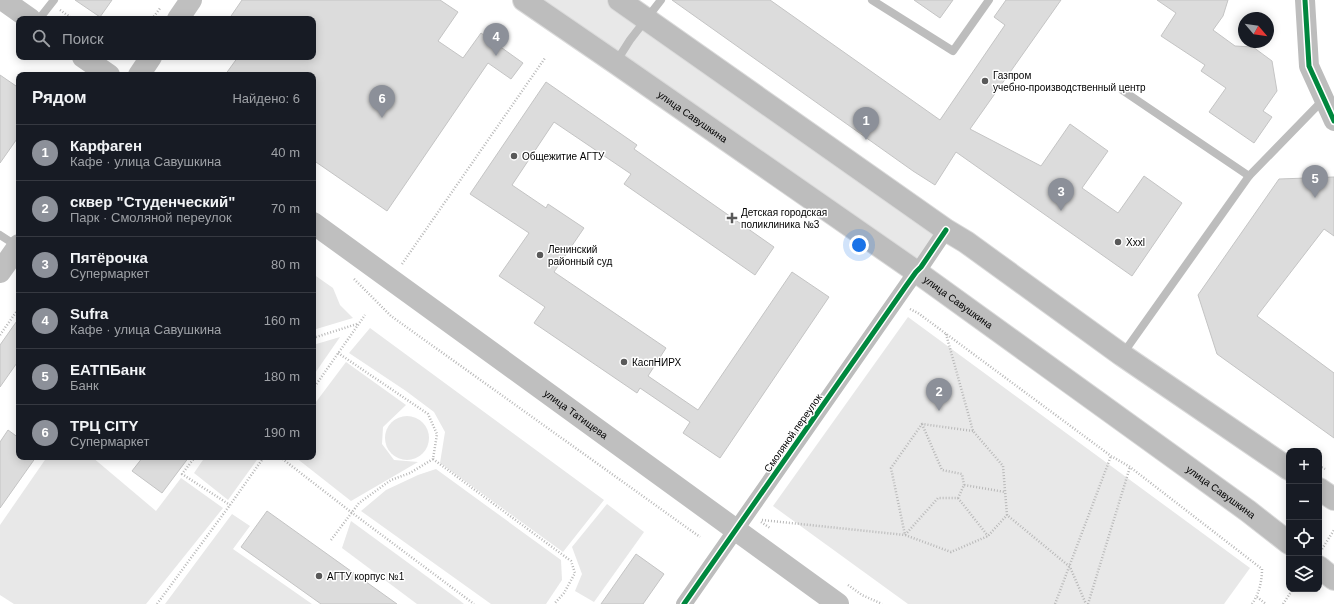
<!DOCTYPE html>
<html lang="ru">
<meta charset="utf-8">
<style>
body{margin:0;font-family:Helvetica,sans-serif;background:#242831;color:#f1f3f6}
.controls{position:absolute;right:12px;bottom:12px;display:grid;overflow:hidden;border-radius:8px;box-shadow:0 2px 10px #0003}
.controls button{width:36px;height:36px;display:grid;place-items:center;padding:0;border:0;border-bottom:1px solid #363941;background:#171b24;color:#f1f3f6;font:20px sans-serif}
.compass{position:absolute;left:1238px;top:12px;width:36px;height:36px;border-radius:50%;background:#171b24;box-shadow:0 2px 10px #0003;rotate:119deg}
.you{position:absolute;left:859px;top:245px;width:14px;height:14px;margin:-10px;border:3px solid #fff;border-radius:50%;background:#1a73e8;box-shadow:0 0 0 6px #1a73e833}
.badge{display:grid;place-items:center;width:26px;height:26px;border-radius:50%;background:#8c9099;color:#fff;font-size:13px;font-weight:700}
.pin{position:absolute;translate:-50% -33px;filter:drop-shadow(0 1px 2px #0008)}
.pin::after{content:'';position:absolute;top:21px;width:14px;height:12px;background:inherit;clip-path:polygon(0 0,100% 0,50% 100%)}
.list{margin:0;padding:0;list-style:none}
h2{display:flex;justify-content:space-between;align-items:center;height:52px;margin:0;padding:0 16px;font-size:17px}
h2 small{font-size:13px;font-weight:400;color:#9ea1a6}
.list li{display:grid;grid-template-columns:26px 1fr auto;gap:12px;align-items:center;box-sizing:border-box;height:56px;padding:0 16px;border-top:1px solid #363941}
.list b{display:block;font-size:15px;white-space:nowrap}
.list p{margin:0;font-size:13px;white-space:nowrap;color:#9ea1a6}
.list em{font-size:13px;font-style:normal;color:#9ea1a6}
.icon{flex:none;width:22px;height:22px;fill:none;stroke:currentColor;stroke-width:2;stroke-linecap:round;stroke-linejoin:round}
.map{position:relative;flex:none;width:1334px;height:604px;overflow:hidden}
.search{position:absolute;background:#171b24;box-shadow:0 2px 10px #0003;left:16px;top:16px;width:300px;height:44px;display:flex;align-items:center;gap:10px;box-sizing:border-box;padding:0 14px;border-radius:8px;color:#9ea1a6;font-size:15px}
.panel{position:absolute;background:#171b24;box-shadow:0 2px 10px #0003;left:16px;top:72px;width:300px;height:388px;border-radius:8px}
.map>svg:first-child{display:block}
.green{fill:#e8e8e8}
.building{fill:#dcdcdc;stroke:#c4c4c4}
.lines{fill:none;stroke-linecap:round;stroke-linejoin:round}
.trunk-casing{stroke:#dbdbdb;stroke-width:24}
.path{stroke:#b8b8b8;stroke-width:2.5;stroke-dasharray:1 2;stroke-linecap:butt}
.service{stroke:#bdbdbd;stroke-width:8}
.minor{stroke:#bdbdbd;stroke-width:16}
.tertiary{stroke:#bdbdbd;stroke-width:20}
.secondary{stroke:#bfbfbf;stroke-width:22}
.trunk{stroke:#bdbdbd;stroke-width:22}
.cycleway-casing{stroke:#fff;stroke-width:8}
.cycleway{stroke:#00873e;stroke-width:5}
.poi-dot{fill:#595959;stroke:#fff;stroke-width:1.5}
.labels{text-anchor:middle;dominant-baseline:central;stroke-width:3;stroke-linejoin:round;paint-order:stroke}
.poi-label{font-size:10px;fill:#000;stroke:#fff;text-anchor:start}
.street-label{font-size:10px;fill:#000;stroke:#fff}
</style>
<div class="map">
<svg width="1334" height="604" viewBox="0 0 1334 604">
<rect width="100%" height="100%" fill="#fff"/>
<g class="green">
<path d="M536 0H612L938 231 916 261Z"/>
<path d="M313 274 333 288 340 305 353 318 313 330Z"/>
<path d="M908 317 1250 568 1224 604H908L773 506Z"/>
<path d="M370 328 604 500 563 552 440 463 445 432 434 412 406 391 349 353Z"/>
<path d="M340 337 313 376V345Z"/>
<path d="M346 362 406 405 383 427 382 444 394 460 418 462 351 501 295 457H313V406Z"/>
<circle cx="407" cy="438" r="22"/>
<path d="M47 457H92L156 511 181 478 223 508 146 604H14L0 595V525Z"/>
<path d="M205 457H259L228 500 194 473Z"/>
<path d="M436 469 561 560 562 580 546 604H491L361 511 386 490 418 475Z"/>
<path d="M607 504 644 532 594 602 575 591 582 574 572 547Z"/>
<path d="M232 514 250 526 233 549 312 604H165Z"/>
<path d="M351 521 459 600 464 604H417L342 548Z"/>
</g>
<g class="building">
<path d="M75 0H112L100 17Z"/>
<path d="M242 0H440L458 12 438 41 463 58 481 33 523 63 511 79 488 63 387 211 313 160V75H225L238 57H313V19H229Z"/>
<path d="M672 0H770L940 120 1005 25 994 17 1006 0H1061L970 129 1041 166 1070 124 1108 151 1082 188 1118 213 1144 176 1182 203 1132 276 956 152 935 185 913 171Z"/>
<path d="M914 0H953L940 18Z"/>
<path d="M1157 0H1228L1223 16 1213 30 1235 46 1253 47 1272 61 1277 91 1263 111 1272 117 1254 143 1209 112 1226 88 1201 71 1205 65 1161 36 1176 13Z"/>
<path d="M0 75 19 88V136L0 163Z"/>
<path d="M546 82 637 145 634 149 774 247 755 275 624 184 631 174 554 122 512 185 546 208 548 204 584 228 554 272 666 348 648 376 698 410 792 272 829 297 720 458 683 433 690 422 640 388 637 393 534 323 545 307 499 276 529 233 470 194Z"/>
<path d="M1334 177V236L1324 229 1257 316 1334 373V438L1217 354 1198 295 1279 179Z"/>
<path d="M19 318V360L0 387V345Z"/>
<path d="M8 430 19 438V457H36L0 508V442Z"/>
<path d="M143 457H189L162 493 132 471Z"/>
<path d="M267 511 397 604H321L241 547Z"/>
<path d="M636 554 664 574 643 604H601Z"/>
</g>
<g class="lines">
<defs>
<g id="trunk">
<path id="s2" d="M524 0 616 63 921 275 1248 511 1289 543"/>
<path d="M619 0 946 230 966 242 1122 355 1289 469"/>
<path d="M1319 489 1334 499"/>
<path d="M1319 567 1334 579"/>
</g>
</defs>
<use href="#trunk" class="trunk-casing"/>
<g class="path">
<path d="M60 10 73 19"/>
<path d="M152 19 161 7"/>
<path d="M402 264 545 58"/>
<path d="M354 279 391 316 700 537"/>
<path d="M910 309 918 313 1111 456 1130 467 1262 569C1262 581 1259 594 1252 604"/>
<path d="M946 334 973 431 1003 466 1007 515 1070 567 1086 604"/>
<path d="M0 335 19 308"/>
<path d="M313 338 357 324"/>
<path d="M313 389 365 315"/>
<path d="M922 424 942 470 962 474 964 485"/>
<path d="M973 431 922 424 891 468 905 535 951 552 988 536 1007 515"/>
<path d="M195 457 182 474 230 505"/>
<path d="M280 457 351 512 474 604"/>
<path d="M433 459 571 561 575 573 564 593 554 604"/>
<path d="M1319 466 1325 469"/>
<path d="M958 498 988 536"/>
<path d="M762 520 905 535 938 498H958L964 485 1005 492"/>
<path d="M761 522 770 528"/>
<path d="M331 540 359 503 391 480 410 473 433 459 437 434 428 414 338 353"/>
<path d="M1322 549 1334 530"/>
<path d="M848 585 862 595 882 604"/>
<path d="M1257 597 1266 604"/>
<path d="M157 604 230 505 264 457"/>
<path d="M1055 604 1111 456"/>
<path d="M1088 604 1130 467"/>
<path d="M1283 604 1293 589"/>
</g>
<g class="service">
<path d="M872 0 953 51 989 0"/>
<path d="M39 19 54 0"/>
<path d="M616 62 630 40 661 0"/>
<path d="M1122 90 1249 176 1323 100"/>
<path d="M0 235 17 246"/>
<path d="M1122 355 1249 176"/>
</g>
<path class="minor" d="M684 604 906 286 916 272 921 267 946 230"/>
<path class="tertiary" d="M1305 0 1309 66 1334 121"/>
<g class="secondary">
<path d="M3 0 30 19"/>
<path d="M178 19 191 0"/>
<path d="M83 57 109 75"/>
<path d="M139 75 151 57"/>
<path id="s1" d="M313 223 838 604"/>
<path d="M0 272 19 245"/>
</g>
<use href="#trunk" class="trunk"/>
<defs>
<g id="cycleway">
<path d="M1305 0 1309 66 1334 121"/>
<path d="M684 604 906 286 916 272 921 267 946 230"/>
</g>
</defs>
<use href="#cycleway" class="cycleway-casing"/>
<use href="#cycleway" class="cycleway"/>
</g>
<g class="poi-dot">
<circle cx="985" cy="81" r="4"/>
<circle cx="514" cy="156" r="4"/>
<path d="M730 212h4v4h4v4h-4v4h-4v-4h-4v-4h4z"/>
<circle cx="1118" cy="242" r="4"/>
<circle cx="540" cy="255" r="4"/>
<circle cx="624" cy="362" r="4"/>
<circle cx="319" cy="576" r="4"/>
</g>
<g class="labels">
<g class="poi-label">
<text x="993" y="75">Газпром<tspan x="993" dy="12">учебно-производственный центр</tspan></text>
<text x="522" y="156">Общежитие АГТУ</text>
<text x="741" y="212">Детская городская<tspan x="741" dy="12">поликлиника №3</tspan></text>
<text x="1126" y="242">Xxxl</text>
<text x="548" y="249">Ленинский<tspan x="548" dy="12">районный суд</tspan></text>
<text x="632" y="362">КаспНИРХ</text>
<text x="327" y="576">АГТУ корпус №1</text>
</g>
<g class="street-label">
<text stroke="none"><textPath href="#s2" startOffset="205">улица Савушкина</textPath></text>
<text stroke="none"><textPath href="#s2" startOffset="529">улица Савушкина</textPath></text>
<text stroke="none"><textPath href="#s1" startOffset="325">улица Татищева</textPath></text>
<text transform="translate(793 433) rotate(-55)">Смоляной переулок</text>
<text stroke="none"><textPath href="#s2" startOffset="853">улица Савушкина</textPath></text>
</g>
</g>
</svg>
<div class="controls">
<button>+</button>
<button>−</button>
<button><svg class="icon" aria-label="locate" viewBox="0 0 24 24"><circle cx="12" cy="12" r="6"/><path d="M12 2v4M12 18v4M2 12h4M18 12h4"/></svg></button>
<button><svg class="icon" aria-label="layers" viewBox="0 0 24 24"><path d="M12 4l9 5-9 5-9-5zM3 14l9 5 9-5"/></svg></button>
</div>
<svg class="compass" viewBox="-18 -18 36 36"><path d="M0-13l5 13h-10z" fill="#e53935"/><path d="M0 13l5-13h-10z" fill="#9ea1a6"/></svg>
<div class="you"></div>
<div class="pin badge" style="left:866px;top:140px">1</div>
<div class="pin badge" style="left:939px;top:411px">2</div>
<div class="pin badge" style="left:1061px;top:211px">3</div>
<div class="pin badge" style="left:496px;top:56px">4</div>
<div class="pin badge" style="left:1315px;top:198px">5</div>
<div class="pin badge" style="left:382px;top:118px">6</div>
<div class="search"><svg class="icon" aria-label="search" viewBox="0 0 24 24"><circle cx="10" cy="10" r="6"/><path d="M15 15l6 6"/></svg>Поиск</div>
<section class="panel">
<h2>Рядом<small>Найдено: 6</small></h2>
<ul class="list">
<li><span class="badge">1</span><div><b>Карфаген</b><p>Кафе · улица Савушкина</p></div><em>40 m</em></li>
<li><span class="badge">2</span><div><b>сквер &quot;Студенческий&quot;</b><p>Парк · Смоляной переулок</p></div><em>70 m</em></li>
<li><span class="badge">3</span><div><b>Пятёрочка</b><p>Супермаркет</p></div><em>80 m</em></li>
<li><span class="badge">4</span><div><b>Sufra</b><p>Кафе · улица Савушкина</p></div><em>160 m</em></li>
<li><span class="badge">5</span><div><b>ЕАТПБанк</b><p>Банк</p></div><em>180 m</em></li>
<li><span class="badge">6</span><div><b>ТРЦ CITY</b><p>Супермаркет</p></div><em>190 m</em></li>
</ul>
</section>
</div>
